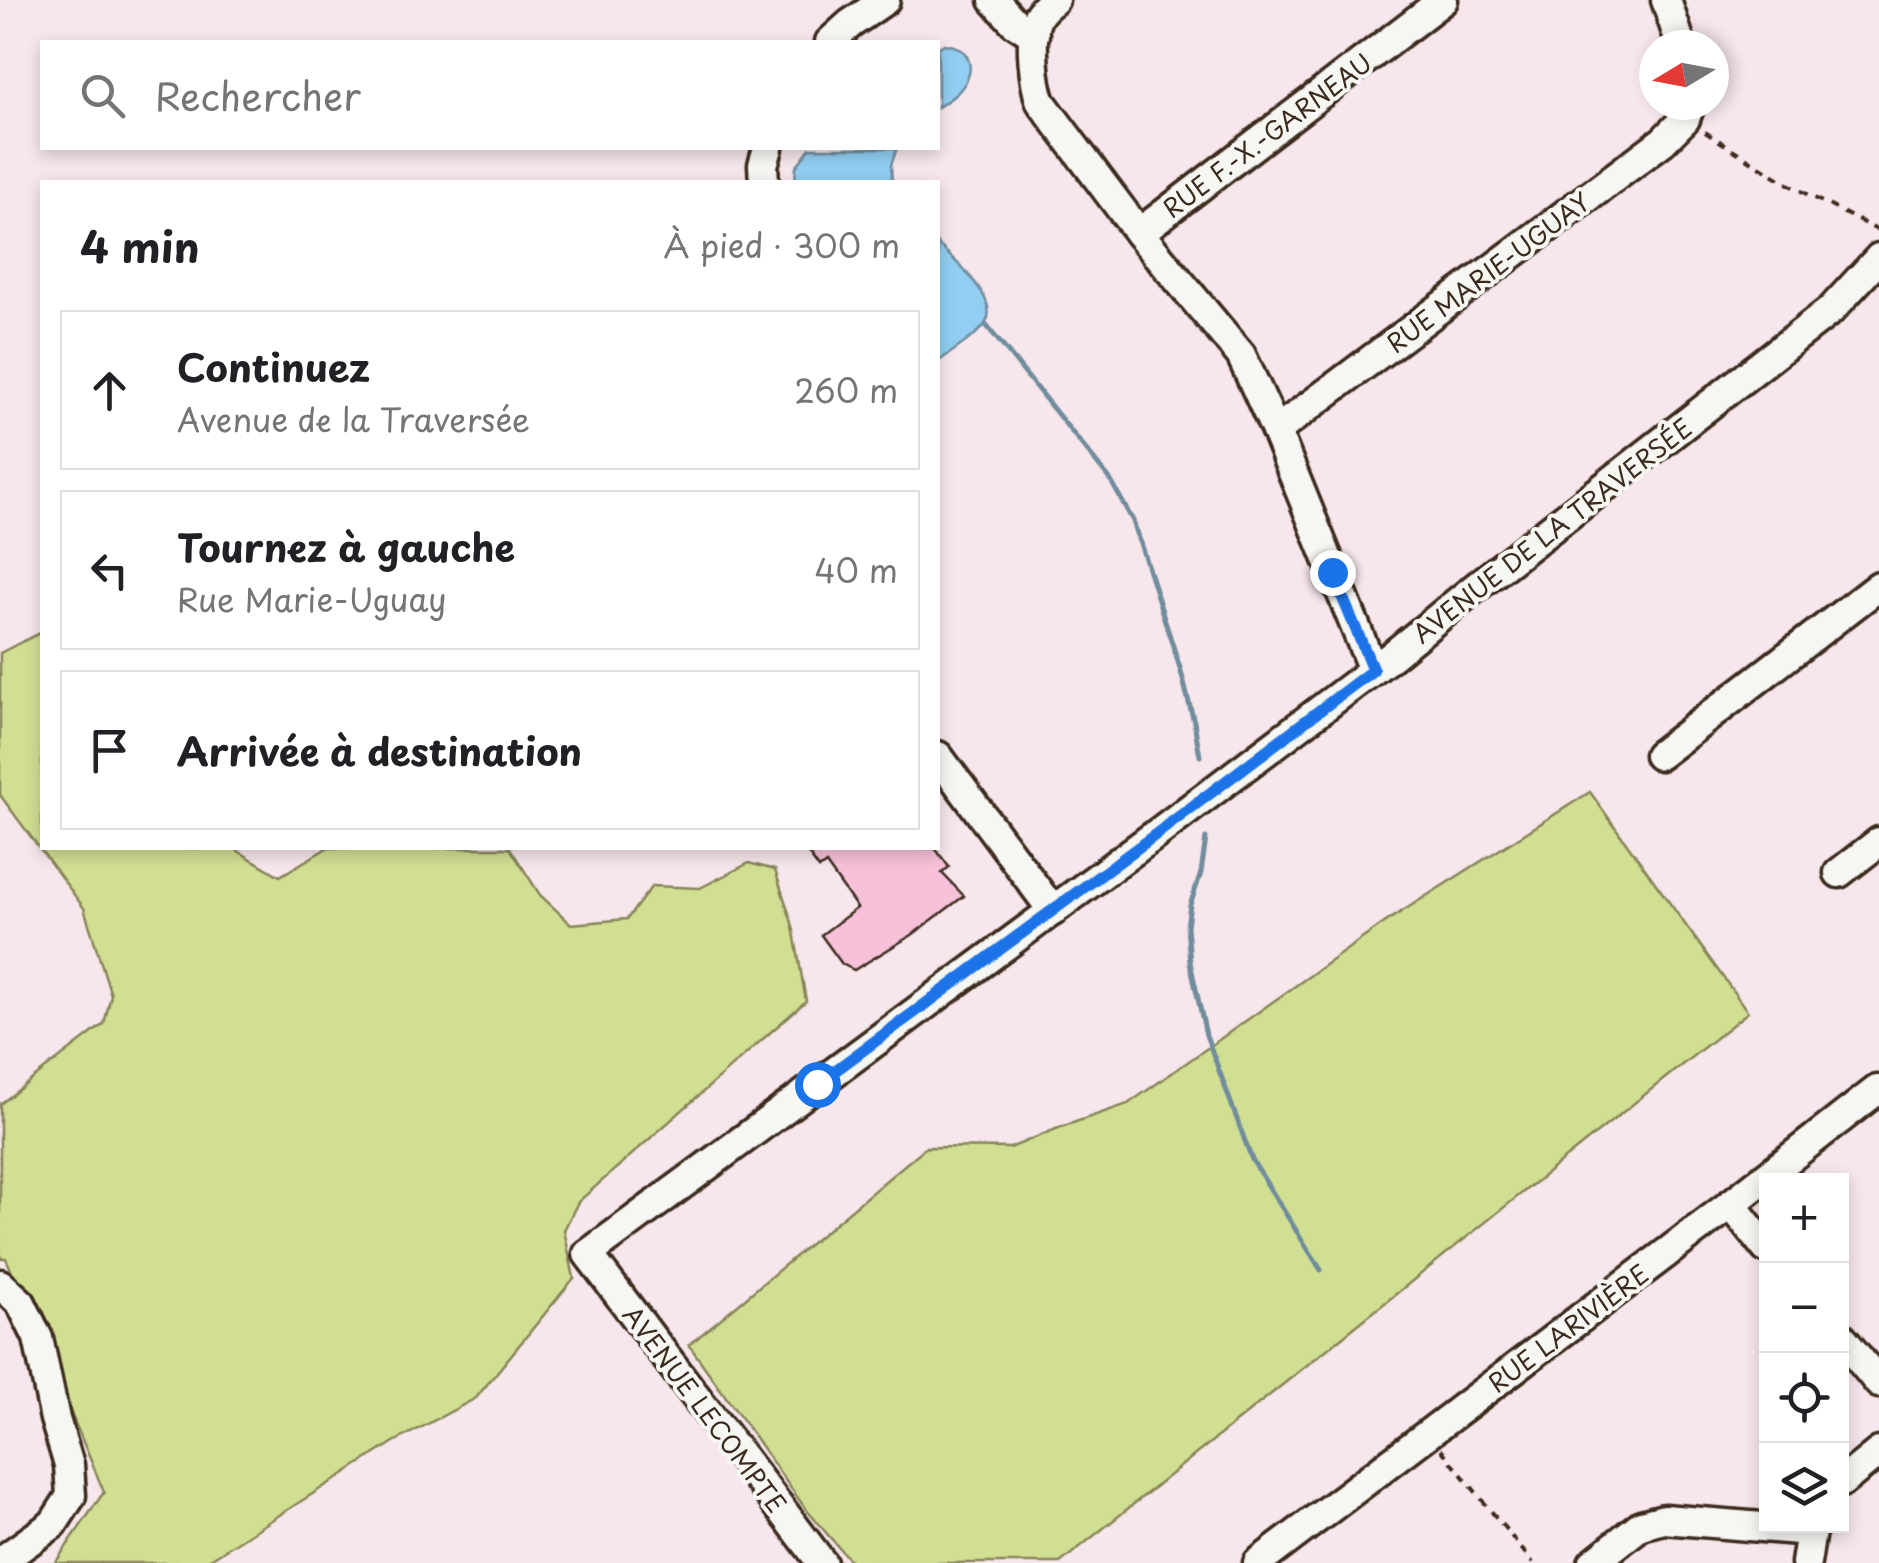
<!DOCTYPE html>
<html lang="fr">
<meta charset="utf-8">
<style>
body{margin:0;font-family:"Playpen Sans",sans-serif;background:#f2f2f2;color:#202124}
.controls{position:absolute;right:30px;bottom:30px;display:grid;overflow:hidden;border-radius:0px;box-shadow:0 5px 15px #0003}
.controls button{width:90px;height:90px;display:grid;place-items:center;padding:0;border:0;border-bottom:2px solid #e0e0e0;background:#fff;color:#202124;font:50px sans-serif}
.compass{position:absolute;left:1639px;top:30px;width:90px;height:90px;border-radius:50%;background:#fff;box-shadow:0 5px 15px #0003;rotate:260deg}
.stop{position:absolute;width:30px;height:30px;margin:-22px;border:8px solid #1a73e8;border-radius:50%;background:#fff}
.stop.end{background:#1a73e8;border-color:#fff;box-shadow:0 2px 10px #0008}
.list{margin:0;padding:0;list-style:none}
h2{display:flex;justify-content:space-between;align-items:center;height:130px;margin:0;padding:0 40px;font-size:42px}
h2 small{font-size:32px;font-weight:400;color:#757577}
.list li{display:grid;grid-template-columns:65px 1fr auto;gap:30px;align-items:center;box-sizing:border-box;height:160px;margin:0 20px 20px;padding:0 20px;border:2px solid #e0e0e0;border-radius:0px}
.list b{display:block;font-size:38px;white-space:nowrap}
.list p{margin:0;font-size:32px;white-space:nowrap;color:#757577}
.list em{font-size:32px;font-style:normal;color:#757577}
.icon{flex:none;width:55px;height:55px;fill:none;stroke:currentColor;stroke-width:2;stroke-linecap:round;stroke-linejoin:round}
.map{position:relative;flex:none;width:1879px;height:1563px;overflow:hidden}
.search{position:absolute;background:#fff;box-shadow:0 5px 15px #0003;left:40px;top:40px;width:900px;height:110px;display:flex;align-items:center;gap:25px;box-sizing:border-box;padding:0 35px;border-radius:0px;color:#757577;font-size:38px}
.panel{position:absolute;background:#fff;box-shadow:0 5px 15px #0003;left:40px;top:180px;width:900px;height:670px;border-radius:0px}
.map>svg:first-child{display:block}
.green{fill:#d1df92;stroke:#868458;stroke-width:2.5}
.water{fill:#91cef2;stroke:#6f8c9d;stroke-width:2.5}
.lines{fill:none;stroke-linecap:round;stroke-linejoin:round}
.stream{stroke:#6f8c9d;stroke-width:5}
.building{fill:#f8c1da;stroke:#3b2a1e;stroke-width:2.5}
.minor-casing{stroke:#3b2a1e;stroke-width:35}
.path{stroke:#3b2a1e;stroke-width:4;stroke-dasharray:8 8;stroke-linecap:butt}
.minor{stroke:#f6f6f2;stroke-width:28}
.route{stroke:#1a73e8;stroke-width:12}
.labels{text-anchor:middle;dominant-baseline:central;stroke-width:8;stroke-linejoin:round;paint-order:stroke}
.street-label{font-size:25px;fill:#3b2a1e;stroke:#f6f6f2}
</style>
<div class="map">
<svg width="1879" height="1563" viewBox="0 0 1879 1563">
<rect width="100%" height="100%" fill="#f7e6eb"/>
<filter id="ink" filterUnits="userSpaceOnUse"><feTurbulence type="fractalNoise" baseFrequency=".01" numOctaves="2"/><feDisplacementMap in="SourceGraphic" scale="20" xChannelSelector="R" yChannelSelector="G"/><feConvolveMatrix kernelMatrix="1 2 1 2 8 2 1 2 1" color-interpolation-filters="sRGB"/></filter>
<g filter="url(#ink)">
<g class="green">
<path d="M42 632V848H233L280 876 327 848H510L540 895 571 924 627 919 652 886 700 888 749 863 775 870 793 926 806 1001 578 1202 564 1230 574 1278 476 1398 394 1442 204 1563H55L104 1492 6 1258H0V1104L104 1024 111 995 84 908 0 795V653Z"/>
<path d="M1590 792 1748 1012 1060 1563H852L805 1508 689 1345 926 1147 1010 1148 1061 1127 1128 1104 1390 919Z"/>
</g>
<g class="water">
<path d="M944 44C973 47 977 72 958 92 952 98 944 103 938 107V48Z"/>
<path d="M810 148H897L891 165 892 182H795L796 167Z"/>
<path d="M938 244C954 261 1007 303 982 328 970 341 952 351 938 362Z"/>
</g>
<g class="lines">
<g class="stream">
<path d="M986 325 1111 481 1133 521 1180 668 1194 722 1200 756"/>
<path d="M1206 838 1201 873 1190 905 1187 926 1190 962 1206 1035 1252 1160 1321 1270"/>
</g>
</g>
<path class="building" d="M804 848H935L949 867 942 873 964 896 912 935 854 970 842 964 821 935 857 908 826 864 819 869Z"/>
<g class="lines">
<defs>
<g id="minor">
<path d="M994 0 1014 22 1034 35"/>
<path d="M1054 0C1047 5 1041 10 1037 18 1029 36 1034 84 1041 102L1139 233 1241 355 1276 431 1373 670"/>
<path d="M1666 0 1681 45"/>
<path d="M830 42 850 24 885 0"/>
<path d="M764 182 763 165 768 148"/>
<path d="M1139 233 1443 0"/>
<path d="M1276 431 1663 141 1685 119 1690 105"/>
<path d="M1659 755 1879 586"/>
<path d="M938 756 1053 911"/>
<path d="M1839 873 1879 842"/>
<path d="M1731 1204 1766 1248"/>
<path d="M0 1284 21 1303 38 1338 55 1419 69 1465 71 1496 53 1524 0 1562"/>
<path d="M1842 1338 1879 1383"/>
<path d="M1842 1482 1879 1452"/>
<path d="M822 1563 588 1254 1155 835 1389 658 1471 591 1831 310 1879 258"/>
<path d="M1258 1563 1731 1204 1877 1090"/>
<path d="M1593 1563 1641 1525 1664 1519 1811 1531"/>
<path d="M1806 1563 1811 1531 1814 1526"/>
</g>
</defs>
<use href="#minor" class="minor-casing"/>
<g class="path">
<path d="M1705 132 1793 187 1879 231"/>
<path d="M1441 1449 1533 1563"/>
</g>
<use href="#minor" class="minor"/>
</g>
</g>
<g class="lines" filter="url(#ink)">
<path class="route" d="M817 1084 1155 835 1373 670 1332 572"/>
</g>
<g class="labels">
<g class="street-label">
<text transform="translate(1267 135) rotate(-37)">RUE F.-X.-GARNEAU</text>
<text transform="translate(1488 272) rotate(-37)">RUE MARIE-UGUAY</text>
<text transform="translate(1552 530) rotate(-38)">AVENUE DE LA TRAVERSÉE</text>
<text transform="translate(1568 1328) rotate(-37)">RUE LARIVIÈRE</text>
<text transform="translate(705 1409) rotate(53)">AVENUE LECOMPTE</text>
</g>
</g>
</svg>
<div class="controls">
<button>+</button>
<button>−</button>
<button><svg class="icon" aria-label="locate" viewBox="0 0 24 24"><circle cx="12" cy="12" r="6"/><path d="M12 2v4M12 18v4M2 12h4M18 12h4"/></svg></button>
<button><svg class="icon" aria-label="layers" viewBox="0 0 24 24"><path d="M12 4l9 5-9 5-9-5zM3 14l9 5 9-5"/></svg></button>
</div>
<svg class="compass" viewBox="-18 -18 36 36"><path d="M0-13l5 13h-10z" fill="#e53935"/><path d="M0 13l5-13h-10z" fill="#757577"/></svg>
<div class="stop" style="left:817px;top:1084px"></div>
<div class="stop end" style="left:1332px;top:572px"></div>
<div class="search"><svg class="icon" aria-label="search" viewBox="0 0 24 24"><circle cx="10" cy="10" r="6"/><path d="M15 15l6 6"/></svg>Rechercher</div>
<section class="panel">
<h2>4 min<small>À pied · 300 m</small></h2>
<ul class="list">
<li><svg class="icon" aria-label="ahead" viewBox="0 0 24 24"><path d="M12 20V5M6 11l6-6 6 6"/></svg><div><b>Continuez</b><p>Avenue de la Traversée</p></div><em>260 m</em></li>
<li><svg class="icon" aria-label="left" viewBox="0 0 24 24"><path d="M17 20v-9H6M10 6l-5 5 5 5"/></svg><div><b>Tournez à gauche</b><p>Rue Marie-Uguay</p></div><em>40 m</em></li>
<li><svg class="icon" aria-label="arrive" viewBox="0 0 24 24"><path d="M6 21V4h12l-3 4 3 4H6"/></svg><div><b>Arrivée à destination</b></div></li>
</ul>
</section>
</div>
